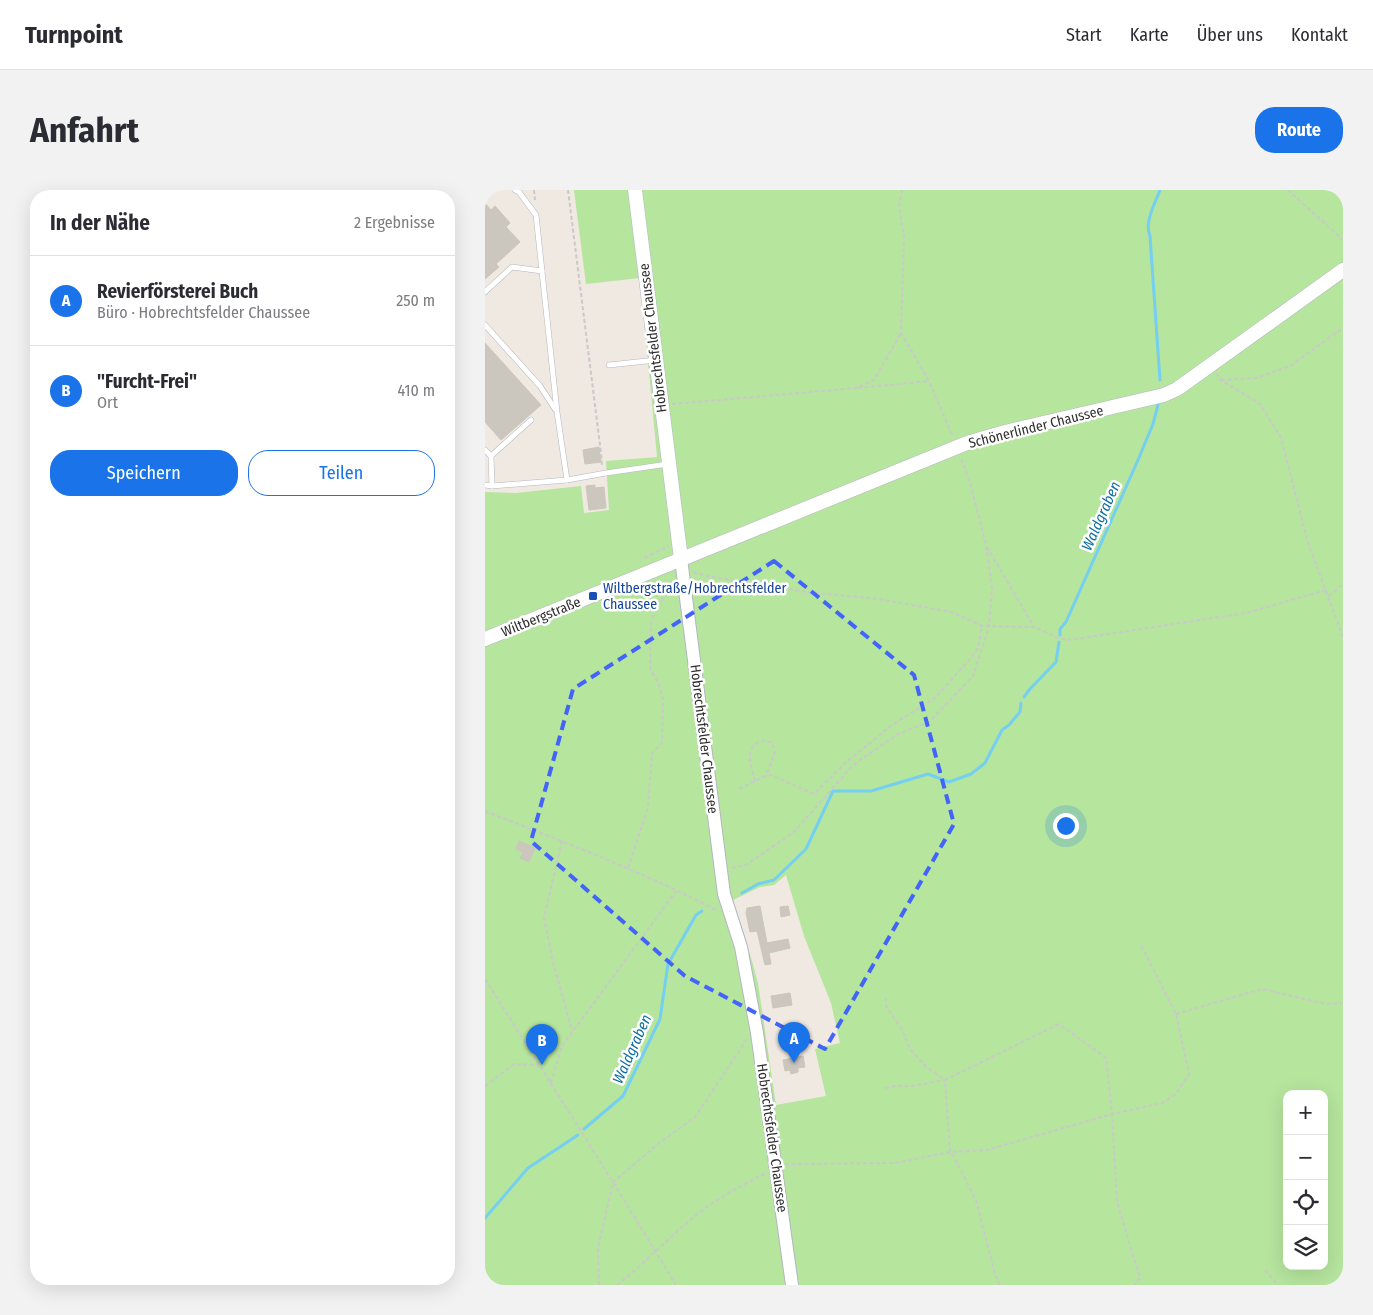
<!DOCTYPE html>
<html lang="de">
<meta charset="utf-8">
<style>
body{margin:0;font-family:"Fira Sans Condensed",sans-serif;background:#f2f2f3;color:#2b2b33}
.controls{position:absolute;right:15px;bottom:15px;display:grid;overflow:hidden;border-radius:10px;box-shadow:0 5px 20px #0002}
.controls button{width:45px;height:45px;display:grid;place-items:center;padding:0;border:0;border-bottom:1px solid #e1e1e2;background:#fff;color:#2b2b33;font:25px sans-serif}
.you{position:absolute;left:580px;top:635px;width:18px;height:18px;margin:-12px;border:4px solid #fff;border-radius:50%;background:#1a73e8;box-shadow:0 0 0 8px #1a73e833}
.badge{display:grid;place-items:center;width:32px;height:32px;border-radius:50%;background:#1a73e8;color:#fff;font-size:16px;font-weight:700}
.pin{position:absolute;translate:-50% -41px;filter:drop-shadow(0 1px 2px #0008)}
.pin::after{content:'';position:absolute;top:26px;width:18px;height:15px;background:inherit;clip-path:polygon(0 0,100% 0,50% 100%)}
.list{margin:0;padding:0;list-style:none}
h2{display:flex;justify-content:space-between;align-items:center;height:65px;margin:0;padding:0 20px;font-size:21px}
h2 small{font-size:16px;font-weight:400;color:#7c7c81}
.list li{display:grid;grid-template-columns:32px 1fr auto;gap:15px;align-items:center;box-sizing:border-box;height:90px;padding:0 20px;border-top:1px solid #e1e1e2}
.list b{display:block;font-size:19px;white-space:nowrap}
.list p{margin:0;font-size:16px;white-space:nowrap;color:#7c7c81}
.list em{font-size:16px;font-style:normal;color:#7c7c81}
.actions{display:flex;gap:10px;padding:15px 20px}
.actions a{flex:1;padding:11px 0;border:1px solid #1a73e8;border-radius:20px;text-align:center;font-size:18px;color:#1a73e8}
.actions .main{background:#1a73e8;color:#fff}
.icon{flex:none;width:28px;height:28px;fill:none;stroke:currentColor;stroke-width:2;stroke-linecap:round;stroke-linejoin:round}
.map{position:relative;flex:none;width:858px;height:1095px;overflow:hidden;border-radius:20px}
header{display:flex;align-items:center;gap:30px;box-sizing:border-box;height:70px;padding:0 25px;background:#fff;border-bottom:1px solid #e1e1e2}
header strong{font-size:24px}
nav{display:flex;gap:28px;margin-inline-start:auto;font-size:18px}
.intro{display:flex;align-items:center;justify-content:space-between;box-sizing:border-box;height:120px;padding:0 30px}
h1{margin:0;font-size:35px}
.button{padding:12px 22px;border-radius:20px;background:#1a73e8;color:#fff;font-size:18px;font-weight:700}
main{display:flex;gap:30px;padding:0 30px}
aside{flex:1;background:#fff;border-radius:20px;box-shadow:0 5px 20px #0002}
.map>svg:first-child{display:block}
.green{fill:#b6e59e;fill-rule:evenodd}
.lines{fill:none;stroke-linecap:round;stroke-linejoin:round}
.stream{stroke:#75cff0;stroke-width:3}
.building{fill:#cbc7bf;stroke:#cbc5ba}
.service-casing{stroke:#b4b7c1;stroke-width:6}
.tertiary-casing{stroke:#b4b7c1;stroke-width:14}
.secondary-casing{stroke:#b4b7c1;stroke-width:15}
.path{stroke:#c9c9c9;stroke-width:2;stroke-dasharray:4 2.5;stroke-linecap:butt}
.service{stroke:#fff;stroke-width:5}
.tertiary{stroke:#fff;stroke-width:12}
.secondary{stroke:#fff;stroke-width:14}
.marked{fill:none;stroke:#4264fb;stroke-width:4;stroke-dasharray:10 6;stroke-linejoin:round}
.transit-dot{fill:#1a4fb4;stroke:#fff;stroke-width:2}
.labels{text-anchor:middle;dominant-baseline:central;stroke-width:5;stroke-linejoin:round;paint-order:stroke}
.street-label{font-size:14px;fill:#2e2e2e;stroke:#fff}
.transit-label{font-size:14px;fill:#164399;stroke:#fff;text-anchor:start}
.water-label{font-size:15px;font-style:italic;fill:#0d6fa3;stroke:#fff}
</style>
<header>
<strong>Turnpoint</strong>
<nav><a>Start</a><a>Karte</a><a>Über uns</a><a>Kontakt</a></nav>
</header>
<div class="intro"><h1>Anfahrt</h1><a class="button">Route</a></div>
<main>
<aside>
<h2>In der Nähe<small>2 Ergebnisse</small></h2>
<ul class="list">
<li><span class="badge">A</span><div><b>Revierförsterei Buch</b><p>Büro · Hobrechtsfelder Chaussee</p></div><em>250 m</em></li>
<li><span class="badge">B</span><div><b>&quot;Furcht-Frei&quot;</b><p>Ort</p></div><em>410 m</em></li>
</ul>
<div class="actions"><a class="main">Speichern</a><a>Teilen</a></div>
</aside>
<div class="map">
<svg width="858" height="1095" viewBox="0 0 858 1095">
<rect width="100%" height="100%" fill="#efe9e1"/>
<path class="green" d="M89 0H858V1095H0V302L31 303 96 296 99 323 124 320 121 271 172 267 155 88 101 94ZM301 685 319 746 346 813 355 853 330 859 341 906 291 915 273 793 267 771 248 710 275 697 289 695ZM802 904H839V1076H802Z"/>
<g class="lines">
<g class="stream">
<path d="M675 190 665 46C659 32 670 14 675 0"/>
<path d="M575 445V439L581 432 653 270 668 234 673 215"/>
<path d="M539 507 545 499 571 472 574 452"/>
<path d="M257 703 273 694 289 690 321 659 348 601H386L443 584 464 592 486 584 500 573 517 540 524 535 535 522 536 513"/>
<path d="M99 939 138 906 175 829 183 774 211 725 217 721"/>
<path d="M0 1028 43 978 93 945"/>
</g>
</g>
<g class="building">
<path d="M0 13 6 20 10 16 25 33 21 37 35 52 11 74 14 77 0 89Z"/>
<path d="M0 153 56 215 16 250 0 232Z"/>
<path d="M114 257 116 272 100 274 98 260Z"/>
<path d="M110 295V298L119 297 121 318 104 320 101 296Z"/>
<path d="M34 651 50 658 44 672 35 668 38 662 31 659Z"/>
<path d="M275 716 282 753 303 749 305 758 284 763 286 774 280 775 272 741 265 742 261 723 262 718Z"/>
<path d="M303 716 305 725 296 727 295 717Z"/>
<path d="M305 803 307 815 288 818 286 806Z"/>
<path d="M318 866 320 877 313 878V882L306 884 305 880 300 881 298 870Z"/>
</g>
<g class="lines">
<defs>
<g id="service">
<path d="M30 0 34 2 51 25 72 222 82 290"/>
<path d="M0 102 27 77 57 81"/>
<path d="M0 135 55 196 70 219"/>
<path d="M124 175 171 170"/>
<path d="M0 260 6 266 7 296"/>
<path d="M6 266 46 230"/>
<path d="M0 295 7 296 82 290 121 283 183 274"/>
</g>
<path id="tertiary" d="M196 369 239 704 256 757 272 843 307 1095"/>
<g id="secondary">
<path d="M150 0 196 369"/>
<path d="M0 449 482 253 520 242 679 205 692 199 858 80"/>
</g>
</defs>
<use href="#service" class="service-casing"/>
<use href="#tertiary" class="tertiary-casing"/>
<use href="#secondary" class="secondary-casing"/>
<g class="path">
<path d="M49 0 50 10"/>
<path d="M83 0 116 263 117 277"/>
<path d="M417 0 414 17 419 47 416 143 444 191 468 247"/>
<path d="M803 0 858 50"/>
<path d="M731 183 736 190 775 214 796 248 823 353 858 447"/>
<path d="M736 190 771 188 805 176 858 138"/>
<path d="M373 198 444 191"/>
<path d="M187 214 371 198 389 190 416 143"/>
<path d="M502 357 549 437"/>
<path d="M159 368 184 356"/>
<path d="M208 382 221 386 322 402 393 409 467 422 497 436 549 437 573 448 584 450 761 423 841 400"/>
<path d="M844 406 858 394"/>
<path d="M270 591C268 583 265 574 265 566 265 553 277 548 287 553L290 562 281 586"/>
<path d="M254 599 278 587 286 585 329 604 359 574 407 535 450 508 486 468 493 458 497 436"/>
<path d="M0 621C79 652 158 682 233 721"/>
<path d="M77 651 59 728 68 772 87 841"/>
<path d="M143 678 163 617 167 563 177 553 178 508 174 495 165 478 166 435 171 417 187 397 186 392 184 390"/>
<path d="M247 678 261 675 309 642 368 575 413 544 444 532 488 486 504 437 507 398 501 355 486 296 476 268"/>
<path d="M0 789 128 992 191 1095"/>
<path d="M401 808V816L417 840 425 859 440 876 460 890"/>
<path d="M691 824 777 799 841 814 858 813"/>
<path d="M66 893 77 856 192 700"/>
<path d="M0 896 29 874 55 875"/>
<path d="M400 898 410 896H427L460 890"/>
<path d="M300 974 410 973 465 962 502 960 627 924 677 913 691 904 704 884 691 824 656 755"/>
<path d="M780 1080 793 1095"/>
<path d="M114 1095 113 1058 128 992 173 954 210 927 262 849"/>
<path d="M132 1095C161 1072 186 1045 215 1022 236 1006 258 995 281 983"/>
<path d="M514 1095 510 1084 491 1010 469 967 465 962 460 890 574 834 621 868 627 924 632 1012 655 1088 649 1095"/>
</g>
<use href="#service" class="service"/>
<use href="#tertiary" class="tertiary"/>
<use href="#secondary" class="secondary"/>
</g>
<path class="marked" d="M289 371 429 485 469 634 340 859 200 786 46 651 88 499Z"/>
<rect class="transit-dot" x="103" y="401" width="10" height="10" rx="2.5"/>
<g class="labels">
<g class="street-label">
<text transform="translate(168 148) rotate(-97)">Hobrechtsfelder Chaussee</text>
<text transform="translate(551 237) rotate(-14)">Schönerlinder Chaussee</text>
<text transform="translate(56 427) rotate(-22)">Wiltbergstraße</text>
<text transform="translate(219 549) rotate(83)">Hobrechtsfelder Chaussee</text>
<text transform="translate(287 948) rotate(82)">Hobrechtsfelder Chaussee</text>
</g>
<g class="transit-label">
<text x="118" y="398">Wiltbergstraße/Hobrechtsfelder<tspan x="118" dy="16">Chaussee</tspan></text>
</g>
<g class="water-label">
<text transform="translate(616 326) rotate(-66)">Waldgraben</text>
<text transform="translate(147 859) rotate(-66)">Waldgraben</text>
</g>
</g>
</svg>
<div class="controls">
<button>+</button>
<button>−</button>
<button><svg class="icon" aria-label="locate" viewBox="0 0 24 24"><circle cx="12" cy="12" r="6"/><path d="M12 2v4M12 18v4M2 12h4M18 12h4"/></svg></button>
<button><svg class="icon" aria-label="layers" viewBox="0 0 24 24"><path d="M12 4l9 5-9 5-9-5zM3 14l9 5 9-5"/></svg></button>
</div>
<div class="you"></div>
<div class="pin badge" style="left:309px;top:873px">A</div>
<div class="pin badge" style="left:57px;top:875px">B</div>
</div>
</main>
